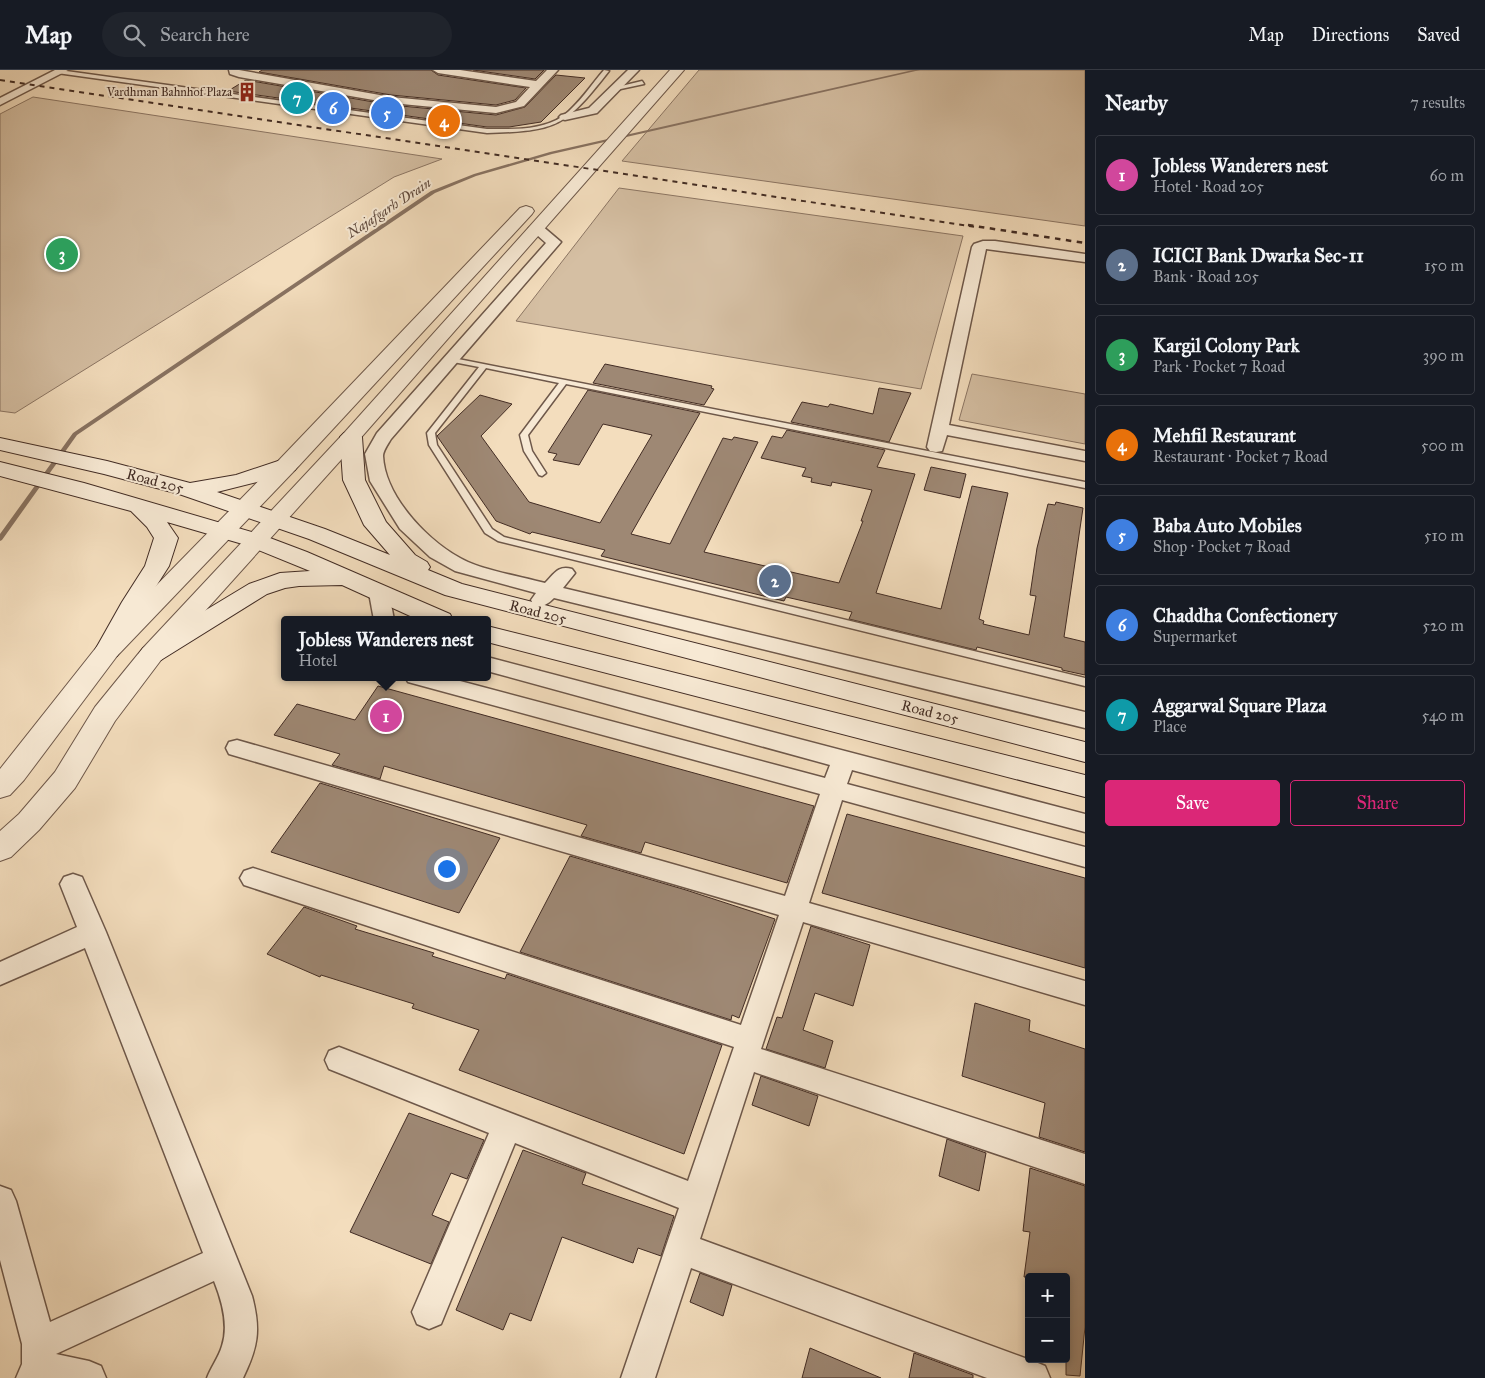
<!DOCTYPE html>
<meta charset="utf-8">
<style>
body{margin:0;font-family:"IM FELL Great Primer",serif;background:#20242c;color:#f1f3f6}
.controls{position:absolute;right:15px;bottom:15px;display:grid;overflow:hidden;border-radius:5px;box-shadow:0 2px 8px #0003}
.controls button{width:45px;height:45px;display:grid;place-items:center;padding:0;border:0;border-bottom:1px solid #363941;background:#171b24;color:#f1f3f6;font:25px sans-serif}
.you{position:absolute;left:446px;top:798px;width:18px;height:18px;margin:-12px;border:4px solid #fff;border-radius:50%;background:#1a73e8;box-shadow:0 0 0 8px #1a73e833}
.badge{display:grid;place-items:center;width:32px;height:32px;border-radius:50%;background:#db2777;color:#fff;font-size:16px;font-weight:700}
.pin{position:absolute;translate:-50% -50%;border:2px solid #fff;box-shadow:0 1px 5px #0006}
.popup{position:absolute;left:281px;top:546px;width:210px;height:65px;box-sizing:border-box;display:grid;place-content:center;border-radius:5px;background:#171b24;filter:drop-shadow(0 1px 4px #0005);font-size:16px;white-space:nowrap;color:#9ea1a6}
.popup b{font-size:19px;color:#f1f3f6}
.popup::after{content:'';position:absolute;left:50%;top:100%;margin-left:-10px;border:10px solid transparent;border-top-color:#171b24}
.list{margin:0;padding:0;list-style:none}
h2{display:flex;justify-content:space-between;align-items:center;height:65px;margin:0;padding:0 20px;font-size:21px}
h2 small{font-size:16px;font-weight:400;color:#9ea1a6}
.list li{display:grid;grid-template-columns:32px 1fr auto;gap:15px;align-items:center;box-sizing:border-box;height:80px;margin:0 10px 10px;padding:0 10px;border:1px solid #363941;border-radius:5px}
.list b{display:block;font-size:19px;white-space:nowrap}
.list p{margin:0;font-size:16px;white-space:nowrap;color:#9ea1a6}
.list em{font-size:16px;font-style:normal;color:#9ea1a6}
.actions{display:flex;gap:10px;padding:15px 20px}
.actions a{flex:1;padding:11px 0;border:1px solid #db2777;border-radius:5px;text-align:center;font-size:18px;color:#db2777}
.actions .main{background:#db2777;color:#fff}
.icon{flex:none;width:28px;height:28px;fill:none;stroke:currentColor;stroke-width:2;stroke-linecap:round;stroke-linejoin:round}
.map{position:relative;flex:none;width:1085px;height:1308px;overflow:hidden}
header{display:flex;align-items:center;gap:30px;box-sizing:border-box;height:70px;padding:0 25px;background:#171b24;border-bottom:1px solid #363941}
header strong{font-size:24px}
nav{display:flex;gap:28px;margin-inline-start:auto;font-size:18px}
.search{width:350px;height:45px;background:#20242c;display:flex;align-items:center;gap:12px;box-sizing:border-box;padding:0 18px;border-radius:28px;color:#9ea1a6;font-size:19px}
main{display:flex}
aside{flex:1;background:#171b24}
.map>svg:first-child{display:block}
.green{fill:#d5bfa3;stroke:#8c7664}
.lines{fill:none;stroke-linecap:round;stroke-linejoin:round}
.stream{fill:#887261;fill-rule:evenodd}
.building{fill:#9e8874;stroke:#422c24}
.service-casing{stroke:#6e584a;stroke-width:3}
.minor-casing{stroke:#6e584a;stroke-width:3}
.tertiary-casing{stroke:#6e584a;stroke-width:2}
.secondary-casing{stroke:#422c24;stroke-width:2}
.service{fill:#f7e9d4;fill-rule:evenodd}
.minor{fill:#f7e9d4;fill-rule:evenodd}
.tertiary{fill:#f7e9d4;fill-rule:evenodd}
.secondary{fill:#f7e9d4;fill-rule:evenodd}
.rail-far1{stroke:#422c24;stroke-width:2;stroke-dasharray:5 5;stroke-linecap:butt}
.rail{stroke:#422c24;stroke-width:2.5;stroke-dasharray:5.5 5.5;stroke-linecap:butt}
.labels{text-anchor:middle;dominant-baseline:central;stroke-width:4;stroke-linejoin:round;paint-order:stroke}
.far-poi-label{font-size:12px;fill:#422c24;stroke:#f7e9d4;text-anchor:end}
.far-water-label{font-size:14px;font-style:italic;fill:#5f493d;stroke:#f7e9d4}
.street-label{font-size:15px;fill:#422c24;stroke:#f7e9d4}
</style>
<header>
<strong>Map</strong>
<div class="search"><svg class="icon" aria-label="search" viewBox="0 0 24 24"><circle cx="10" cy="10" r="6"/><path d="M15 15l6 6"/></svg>Search here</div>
<nav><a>Map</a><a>Directions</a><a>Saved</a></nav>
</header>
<main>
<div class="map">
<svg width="1085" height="1308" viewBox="0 0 1085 1308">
<rect width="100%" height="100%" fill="#f3ddbd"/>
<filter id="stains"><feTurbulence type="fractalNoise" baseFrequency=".004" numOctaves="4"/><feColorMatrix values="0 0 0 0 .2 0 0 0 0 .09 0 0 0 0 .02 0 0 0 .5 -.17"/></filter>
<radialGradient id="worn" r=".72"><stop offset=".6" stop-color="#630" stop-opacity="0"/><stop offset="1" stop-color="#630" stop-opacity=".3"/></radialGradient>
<g class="green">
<path d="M699 0H1085V156L622 91Z"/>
<path d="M33 27 442 89 394 107 15 343 0 341V44Z"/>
<path d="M619 118 963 166 921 319 516 251Z"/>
<path d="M972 304 1085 324V374L959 350Z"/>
</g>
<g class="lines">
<path class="stream" d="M913 0H920L552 84 476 106 435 123 77 365 2 470 0 471V464L73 363 431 121 474 104 550 82Z"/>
</g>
<g class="building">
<path d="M262 0H431L438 5 526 18 515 30 496 35 391 25 259 2Z"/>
<path d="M473 0H544L535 9Z"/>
<path d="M556 5 585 8 541 52 509 57H487L228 21 246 10 391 35 496 45 525 37Z"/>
<path d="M605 294 712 316 711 318 714 319 704 335 593 313Z"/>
<path d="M879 318 911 323 889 372 791 352 802 332 828 337 830 334 873 344Z"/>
<path d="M588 320 700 343 631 464 670 474 723 368 732 370 734 367 758 372 704 482 839 513 863 451H861L872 420 832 412 831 416 811 412 812 408 802 406 806 398 761 388 772 366 782 368 787 360 885 380 877 397 915 404 876 523 941 539 972 416 1008 423 979 549 984 551 983 554 1029 565 1036 526 1030 525 1037 478 1048 434 1055 435 1056 432 1083 438 1064 567 1085 572V605L1062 600V598L977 577 976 580 849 549 852 542 786 527 784 531 601 486 605 480 532 462 530 464 496 451 437 366 480 325 512 334 481 366 529 432 600 453 652 365 603 354 579 395 553 390 557 384 548 382Z"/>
<path d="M931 397 966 404 960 428 924 420Z"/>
<path d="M378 616 814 736 787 813 645 772 641 783 581 766 587 755 384 696 380 709 332 695 340 684 274 665 297 634 355 650Z"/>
<path d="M320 713 500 768 459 843 271 782Z"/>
<path d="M847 744 1085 808V898L822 823Z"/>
<path d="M570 786 686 820 775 849 739 948 732 945 731 950 520 882Z"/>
<path d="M304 837 357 856 355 859 434 883 432 886 505 909 507 904 722 975 684 1084 459 1000 479 960 412 938 414 934 321 905 320 907 267 884Z"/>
<path d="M811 856 870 875 853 936 815 923 803 960 833 971 825 998 766 979 777 947 782 948Z"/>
<path d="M975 933 1030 950 1029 961 1085 979V1082L1039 1067 1045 1033 962 1006Z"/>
<path d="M761 1006 818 1026 809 1056 752 1035Z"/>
<path d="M409 1043 484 1070 467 1109 451 1103 432 1145 449 1152 431 1194 350 1162Z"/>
<path d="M947 1069 986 1083 979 1121 939 1106Z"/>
<path d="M523 1080 586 1103 582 1114 674 1146 661 1186 638 1178 633 1193 562 1167 531 1251 510 1243 503 1260 456 1240Z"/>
<path d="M1030 1098 1085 1116V1257L1080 1306 1066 1305V1207H1024L1030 1162 1023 1161Z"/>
<path d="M700 1203 732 1215 723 1246 690 1232Z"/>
<path d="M810 1278 881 1308H802Z"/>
<path d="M914 1283 973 1305V1308H909Z"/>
</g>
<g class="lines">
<defs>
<g id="service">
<path d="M59 0 487 59C511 59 542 61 563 46 579 34 591 15 604 0L609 1C565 57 558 61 487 63L57 3Z"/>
<path d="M642 11 644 14 616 20 613 18Z"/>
<path d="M448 287 1085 412V418L566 314 528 365 532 381 546 403 542 406 539 405 524 381 520 365 559 313 486 298 435 363 437 375 492 459 504 467 1085 608V616L498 471 485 463 429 375 427 363 479 297 448 291Z"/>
</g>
<g id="minor">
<path d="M55 0H68L0 35V28Z"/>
<path d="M229 0H239L391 27 496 37 516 32 530 17 438 3 433 0H460L536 11 547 0H558L524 36 496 43 391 33 239 7 230 4Z"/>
<path d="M628 0H639L597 43 565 50 561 49 559 47 561 45 589 38Z"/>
<path d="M536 154 541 155 561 172 391 369C388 374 383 381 383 386 385 428 431 475 468 492 488 501 523 507 545 513 554 504 558 495 572 499L575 503 563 518 1085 642V658L554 528C547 535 543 537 534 535L531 530 536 523 455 501 430 487 400 459 370 411 365 384 377 363 546 173 529 158Z"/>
<path d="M983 171H995L1085 184V192L986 179 949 355 1085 381V391L947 365 942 381 936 382 930 381 927 377 972 177 974 174Z"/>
<path d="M379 517 386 518 389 523 394 550H374L369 523 372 518Z"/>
<path d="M487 587 1085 744V762L852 700 847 714 1085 777V797L842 730 809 833 1085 911V935L803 852 761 979 1085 1084V1114L754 1002 700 1169 1033 1291 1045 1296 1050 1308H987L691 1198 655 1308H621L679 1138 515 1073 441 1254 429 1259 417 1254 412 1242 489 1063 329 999 325 990 329 981 339 977 688 1111 734 977 244 815 240 808 244 801 253 798 741 955 779 845 229 684 226 678 229 672 237 670 785 826 820 724 408 612 405 607H445L825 708 830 695 487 601Z"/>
<path d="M73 804 82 807 106 862 252 1226C261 1260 258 1277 243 1308H207C211 1297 219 1287 222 1276 229 1255 222 1231 214 1211L56 1284 89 1291 101 1296 106 1308H16L22 1294V1274L0 1190V1116L11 1120 16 1131 50 1252 203 1183 85 878 0 915V892L77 857 60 814 64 807Z"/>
</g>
<g id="tertiary">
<path d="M670 0H684L358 371 161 590 115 651 75 718 39 760 11 787 0 791V761L19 744 55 702 95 637 143 578 344 363Z"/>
<path d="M526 136 532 138 534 141 532 144 295 400 117 586 24 710 10 725 0 728V699L99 574 279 390 520 138Z"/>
</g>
<g id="secondary">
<path d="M351 361 358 363 362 367 365 410 386 452 415 485 427 492 430 497 428 500 462 514 1085 672V692L445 525 309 469 179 424 104 404 0 380V368L107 391 190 413 236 405 287 388 295 390 298 395 295 400 261 411 217 422 325 459 390 485 364 455 343 410 340 367 344 363Z"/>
<path d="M0 392 84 413 262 465 307 482 450 544 453 550H419L342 515 299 516 285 518 267 524 161 590 152 593 143 590 139 584 143 578 249 514 280 503 310 501 246 475 167 452 178 468 169 496 146 532 117 586 108 589 99 586 95 580 122 532 145 496 154 468 147 457 131 441 0 406Z"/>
<path d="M487 556 1085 705V727L487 572Z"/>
</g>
</defs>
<use href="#service" class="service-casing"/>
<use href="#minor" class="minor-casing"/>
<use href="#tertiary" class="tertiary-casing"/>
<use href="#secondary" class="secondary-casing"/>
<use href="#service" class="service"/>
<use href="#minor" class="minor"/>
<use href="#tertiary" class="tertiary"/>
<use href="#secondary" class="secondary"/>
<path class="rail-far1" d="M0 10 976 157"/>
<path class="rail" d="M968 155 1085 173"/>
</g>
<defs>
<symbol id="building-bare" viewBox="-9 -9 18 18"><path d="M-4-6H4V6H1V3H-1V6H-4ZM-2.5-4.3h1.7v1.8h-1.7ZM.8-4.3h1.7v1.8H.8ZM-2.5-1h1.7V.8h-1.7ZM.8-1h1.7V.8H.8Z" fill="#8f2418" stroke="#f7e9d4" stroke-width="2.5" paint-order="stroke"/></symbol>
</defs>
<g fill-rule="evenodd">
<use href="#building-bare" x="233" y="8" width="28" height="28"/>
</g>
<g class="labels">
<g class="far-poi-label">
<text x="232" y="22">Vardhman Bahnhof Plaza</text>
</g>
<g class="far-water-label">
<text transform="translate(389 138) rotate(-33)">Najafgarh Drain</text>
</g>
<g class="street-label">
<text transform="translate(155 411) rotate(15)">Road 205</text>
<text transform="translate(538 542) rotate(14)">Road 205</text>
<text transform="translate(930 642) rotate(14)">Road 205</text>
</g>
</g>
<rect width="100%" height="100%" filter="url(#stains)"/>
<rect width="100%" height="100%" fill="url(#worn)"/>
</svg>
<div class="controls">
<button>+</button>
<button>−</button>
</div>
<div class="you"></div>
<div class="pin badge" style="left:386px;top:646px;background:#d1479c">1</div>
<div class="popup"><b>Jobless Wanderers nest</b>Hotel</div>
<div class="pin badge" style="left:775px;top:511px;background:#5c6f8a">2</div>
<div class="pin badge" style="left:62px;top:184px;background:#2e9e5b">3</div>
<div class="pin badge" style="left:444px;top:51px;background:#e8710a">4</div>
<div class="pin badge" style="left:387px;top:43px;background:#3f7fe0">5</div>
<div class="pin badge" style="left:333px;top:38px;background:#3f7fe0">6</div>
<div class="pin badge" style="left:297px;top:28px;background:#0f9aa8">7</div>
</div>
<aside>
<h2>Nearby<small>7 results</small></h2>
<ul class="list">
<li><span class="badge" style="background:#d1479c">1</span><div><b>Jobless Wanderers nest</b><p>Hotel · Road 205</p></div><em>60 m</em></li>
<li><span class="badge" style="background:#5c6f8a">2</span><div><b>ICICI Bank Dwarka Sec-11</b><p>Bank · Road 205</p></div><em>150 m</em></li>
<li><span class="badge" style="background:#2e9e5b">3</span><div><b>Kargil Colony Park</b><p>Park · Pocket 7 Road</p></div><em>390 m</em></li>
<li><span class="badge" style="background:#e8710a">4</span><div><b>Mehfil Restaurant</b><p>Restaurant · Pocket 7 Road</p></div><em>500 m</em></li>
<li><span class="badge" style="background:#3f7fe0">5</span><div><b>Baba Auto Mobiles</b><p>Shop · Pocket 7 Road</p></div><em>510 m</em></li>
<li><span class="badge" style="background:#3f7fe0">6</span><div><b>Chaddha Confectionery</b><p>Supermarket</p></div><em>520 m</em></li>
<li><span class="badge" style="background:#0f9aa8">7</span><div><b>Aggarwal Square Plaza</b><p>Place</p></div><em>540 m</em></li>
</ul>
<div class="actions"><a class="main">Save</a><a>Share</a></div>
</aside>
</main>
